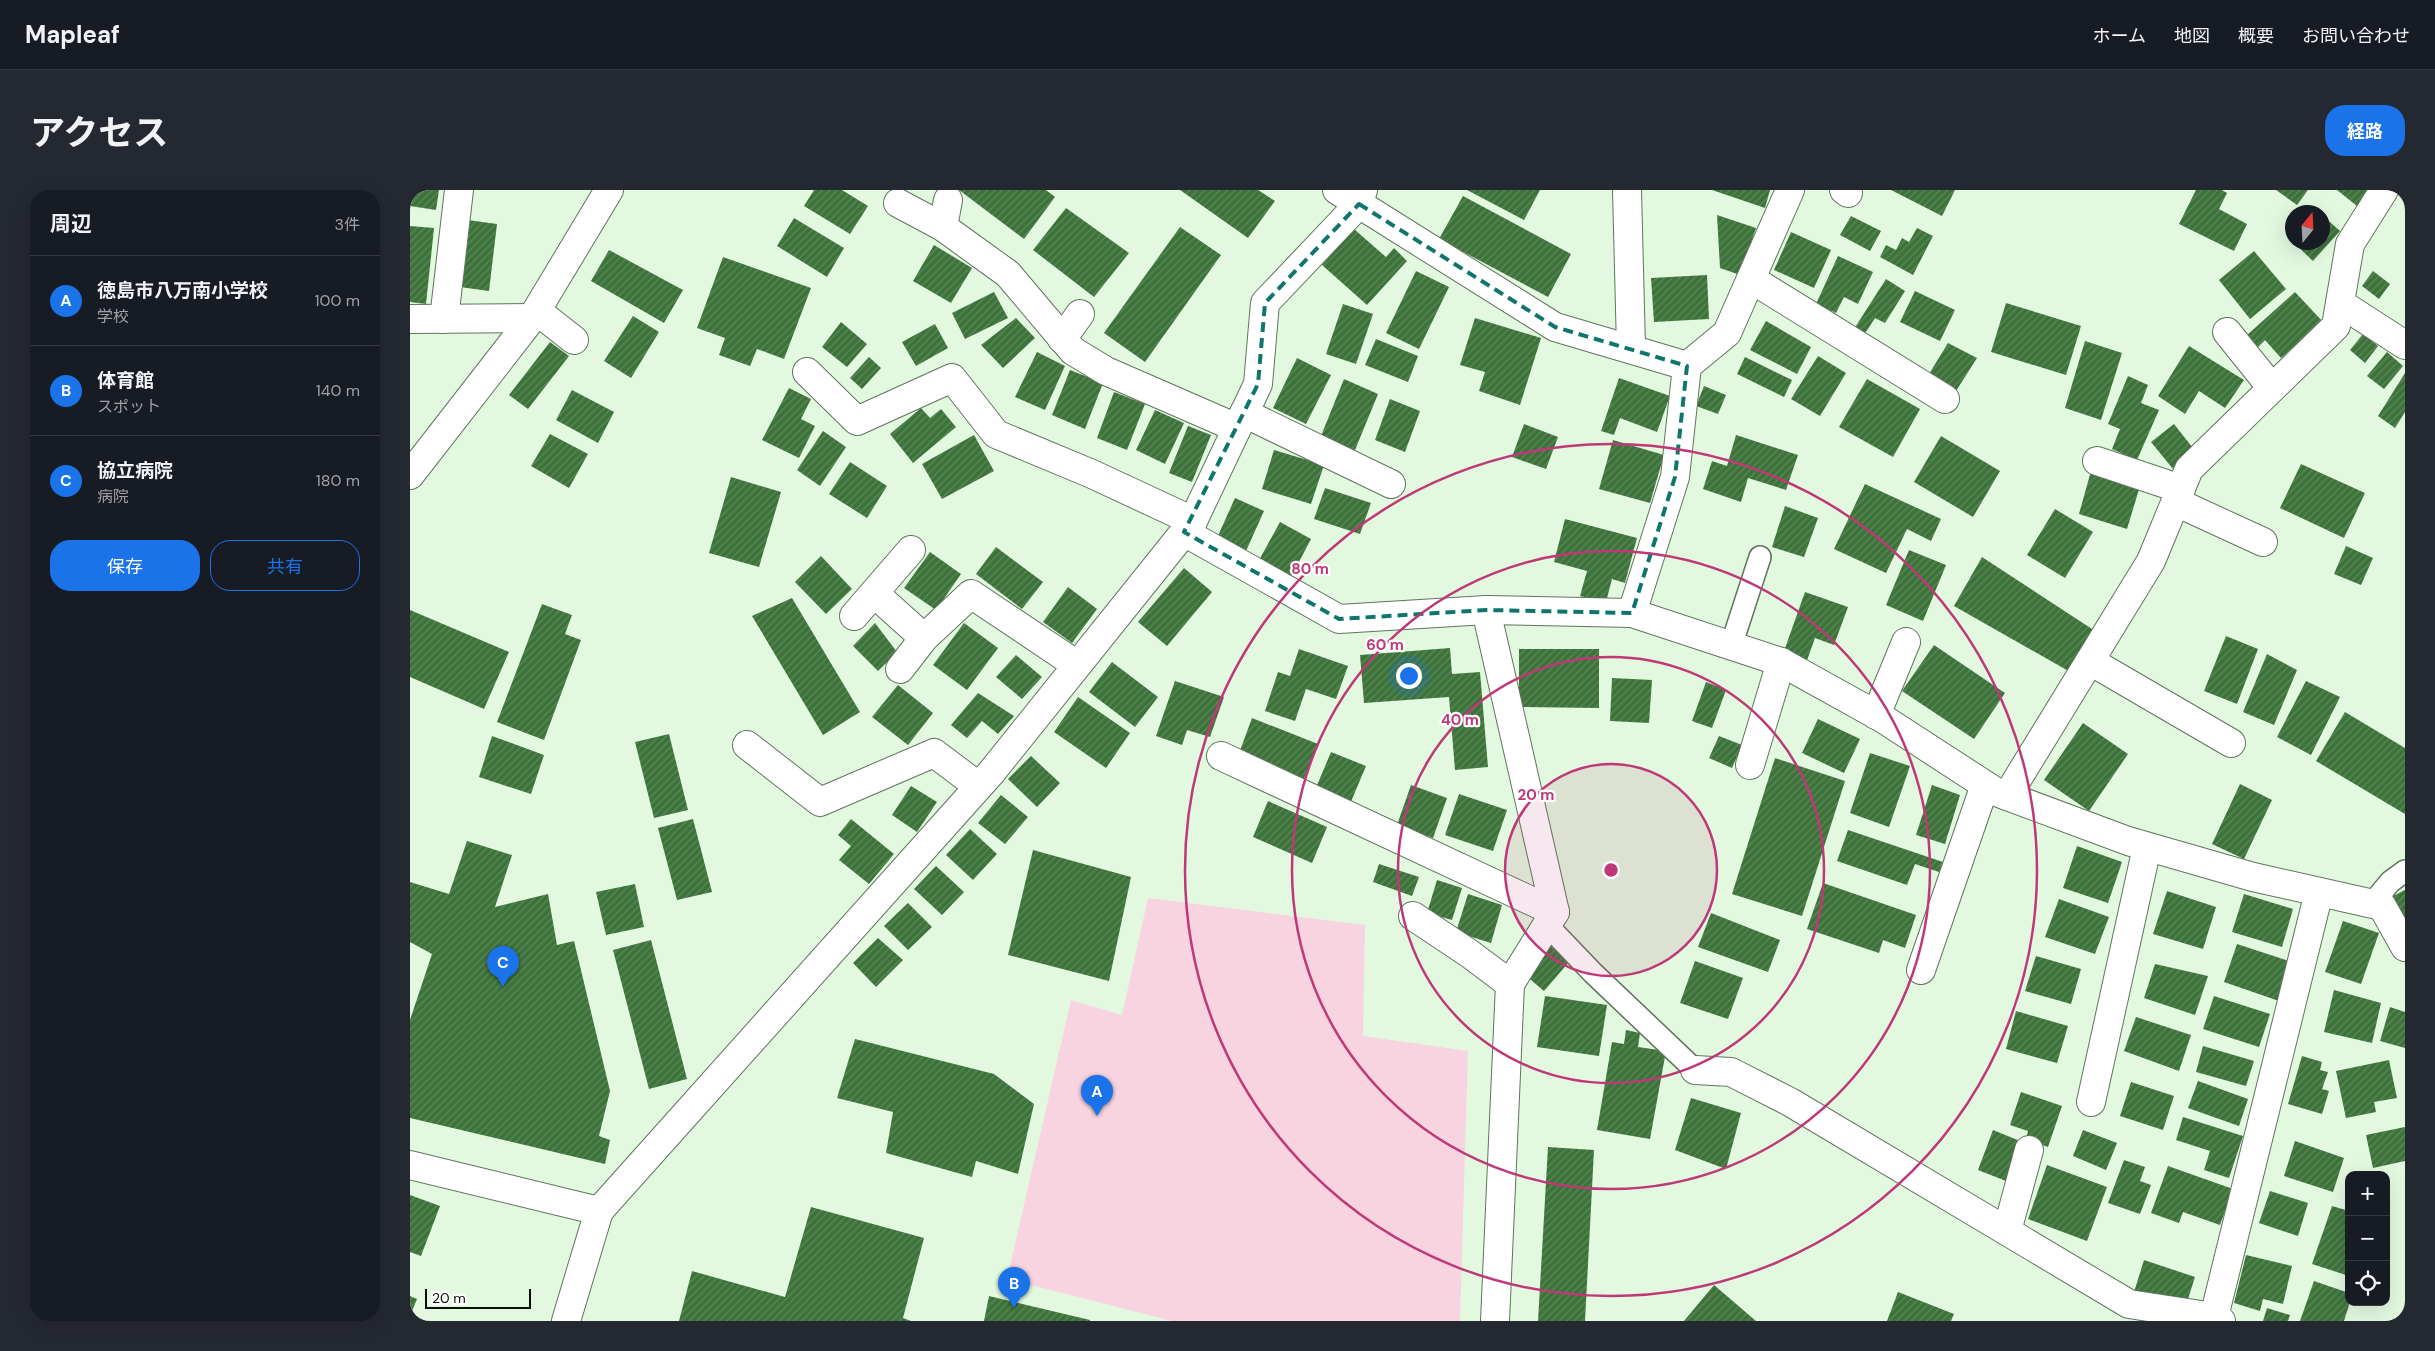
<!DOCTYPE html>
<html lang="ja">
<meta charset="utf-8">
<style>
body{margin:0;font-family:"DM Sans","Noto Sans JP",sans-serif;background:#242831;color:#f1f3f6}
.controls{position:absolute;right:15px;bottom:15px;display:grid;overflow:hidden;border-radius:10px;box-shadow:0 5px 20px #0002}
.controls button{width:45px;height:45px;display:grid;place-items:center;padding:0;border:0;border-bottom:1px solid #363941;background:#171b24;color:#f1f3f6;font:25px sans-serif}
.compass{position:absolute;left:1875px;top:15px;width:45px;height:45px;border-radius:50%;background:#171b24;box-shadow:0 5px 20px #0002;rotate:18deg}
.scale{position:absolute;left:15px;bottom:12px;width:106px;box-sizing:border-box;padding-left:5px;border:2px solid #080f07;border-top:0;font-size:14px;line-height:18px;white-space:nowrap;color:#080f07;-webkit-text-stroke:4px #fff;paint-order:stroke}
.you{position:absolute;left:998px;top:485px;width:18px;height:18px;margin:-12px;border:4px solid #fff;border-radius:50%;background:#1a73e8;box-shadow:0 0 0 8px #1a73e833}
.badge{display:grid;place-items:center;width:32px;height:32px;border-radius:50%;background:#1a73e8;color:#fff;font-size:16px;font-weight:700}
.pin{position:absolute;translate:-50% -41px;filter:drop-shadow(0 1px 2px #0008)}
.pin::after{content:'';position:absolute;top:26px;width:18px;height:15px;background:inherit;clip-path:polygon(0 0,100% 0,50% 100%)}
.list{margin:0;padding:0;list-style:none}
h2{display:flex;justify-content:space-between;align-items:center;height:65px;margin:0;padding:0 20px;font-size:21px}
h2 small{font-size:16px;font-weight:400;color:#9ea1a6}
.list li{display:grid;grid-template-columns:32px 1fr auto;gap:15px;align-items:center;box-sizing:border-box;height:90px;padding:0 20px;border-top:1px solid #363941}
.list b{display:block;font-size:19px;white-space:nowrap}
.list p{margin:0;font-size:16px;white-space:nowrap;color:#9ea1a6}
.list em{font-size:16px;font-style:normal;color:#9ea1a6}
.actions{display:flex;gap:10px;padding:15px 20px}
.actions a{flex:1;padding:11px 0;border:1px solid #1a73e8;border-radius:20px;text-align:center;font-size:18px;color:#1a73e8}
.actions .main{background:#1a73e8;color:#fff}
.icon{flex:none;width:28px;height:28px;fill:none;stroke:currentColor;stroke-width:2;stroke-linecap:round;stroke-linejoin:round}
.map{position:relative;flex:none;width:1995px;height:1131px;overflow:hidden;border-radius:20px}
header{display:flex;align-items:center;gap:30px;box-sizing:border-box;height:70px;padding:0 25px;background:#171b24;border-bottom:1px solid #363941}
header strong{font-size:24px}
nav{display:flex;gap:28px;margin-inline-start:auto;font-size:18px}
.intro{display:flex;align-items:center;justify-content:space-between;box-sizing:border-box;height:120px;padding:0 30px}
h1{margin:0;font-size:35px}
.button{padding:12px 22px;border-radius:20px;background:#1a73e8;color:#fff;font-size:18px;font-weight:700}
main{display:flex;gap:30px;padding:0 30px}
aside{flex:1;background:#171b24;border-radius:20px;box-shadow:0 5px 20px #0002}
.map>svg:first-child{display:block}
.park{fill:#f8d4e0}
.building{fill:url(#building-hatch)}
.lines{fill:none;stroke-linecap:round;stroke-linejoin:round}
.service-casing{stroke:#60745e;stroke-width:24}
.minor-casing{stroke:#60745e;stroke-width:30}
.service{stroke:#fff;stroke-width:21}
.minor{stroke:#fff;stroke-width:28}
.marked{fill:none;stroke:#0f766e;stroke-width:4;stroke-dasharray:10 6;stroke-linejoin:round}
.ring{fill:none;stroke:#bf3877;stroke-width:2.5}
.centre{fill:#bf3877;stroke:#fff;stroke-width:2.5}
.ring-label{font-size:15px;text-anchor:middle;font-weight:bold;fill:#bf3877;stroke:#fff;stroke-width:4.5;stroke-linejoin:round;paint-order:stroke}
</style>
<header>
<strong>Mapleaf</strong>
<nav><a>ホーム</a><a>地図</a><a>概要</a><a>お問い合わせ</a></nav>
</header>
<div class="intro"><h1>アクセス</h1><a class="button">経路</a></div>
<main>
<aside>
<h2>周辺<small>3件</small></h2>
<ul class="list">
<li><span class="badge">A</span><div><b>徳島市八万南小学校</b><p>学校</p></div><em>100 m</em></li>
<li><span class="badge">B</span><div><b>体育館</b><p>スポット</p></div><em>140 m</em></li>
<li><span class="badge">C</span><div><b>協立病院</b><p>病院</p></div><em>180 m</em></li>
</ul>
<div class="actions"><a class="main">保存</a><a>共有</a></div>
</aside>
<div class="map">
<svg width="1995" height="1131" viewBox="0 0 1995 1131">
<defs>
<pattern id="building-hatch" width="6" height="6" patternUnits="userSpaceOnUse" patternTransform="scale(1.25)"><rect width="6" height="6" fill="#3c7339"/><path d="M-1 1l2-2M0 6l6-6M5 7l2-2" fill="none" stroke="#60875e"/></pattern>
</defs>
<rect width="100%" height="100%" fill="#e2f9e0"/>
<path class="park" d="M738 708 955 735 953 846 1058 861 1050 1131H762L597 1089 661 810 712 825Z"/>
<g class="building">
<path d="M0 0H29L26 20 0 16Z"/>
<path d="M404 0H432L458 16 440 44 394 16Z"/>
<path d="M549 0H636L645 7 614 49Z"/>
<path d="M770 0H848L865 11 838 48Z"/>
<path d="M1057 0H1130L1114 30Z"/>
<path d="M1302 0H1360L1355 18Z"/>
<path d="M1481 0H1545L1532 26Z"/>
<path d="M1786 0H1812L1817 3 1809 19 1837 34 1824 61 1769 34Z"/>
<path d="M1866 0H1898L1887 15Z"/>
<path d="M1927 0H1959L1947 16Z"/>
<path d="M1053 6 1161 64 1138 107 1029 49Z"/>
<path d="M656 18 719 63 684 107 623 60Z"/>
<path d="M1307 25 1346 38 1330 85 1310 78Z"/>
<path d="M1912 25 1930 41 1903 71 1883 52H1912Z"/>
<path d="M1441 26 1471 41 1460 61 1430 45Z"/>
<path d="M384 28 434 58 417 87 367 56Z"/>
<path d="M58 30 87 34 79 101 50 97Z"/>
<path d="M0 36 24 38 16 114 0 112Z"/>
<path d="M770 37 811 65 735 172 694 143Z"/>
<path d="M1507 38 1523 46 1503 85 1470 67 1476 55 1486 60 1492 48 1499 52Z"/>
<path d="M944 39 976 67 984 58 997 71 957 115 912 75Z"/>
<path d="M1381 42 1421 60 1404 98 1364 80Z"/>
<path d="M524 55 562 78 541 113 503 91Z"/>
<path d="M199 60 273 100 254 133 181 91Z"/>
<path d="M1844 61 1876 99 1840 129 1809 90Z"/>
<path d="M1428 66 1463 82 1448 114 1434 107 1426 123 1406 114Z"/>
<path d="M313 67 401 98 374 169 347 159 340 176 309 165 315 148 287 138Z"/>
<path d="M1006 81 1039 97 1009 159 976 143Z"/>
<path d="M1963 81 1980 94 1969 109 1952 96Z"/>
<path d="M1297 85 1299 129 1244 132 1241 88Z"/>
<path d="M1476 89 1495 101 1475 133 1465 128 1454 145 1444 139Z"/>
<path d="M1505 101 1545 120 1530 151 1490 132Z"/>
<path d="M584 102 598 128 555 149 542 123Z"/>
<path d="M1885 102 1913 132 1871 168 1855 150 1847 158 1836 146Z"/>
<path d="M1596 113 1671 136 1656 185 1581 162Z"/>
<path d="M933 114 963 124 946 174 916 164Z"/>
<path d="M223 126 249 142 221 188 194 171Z"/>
<path d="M606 128 625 148 593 178 571 155Z"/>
<path d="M1065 128 1131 148 1110 215 1069 201 1075 182 1050 175Z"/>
<path d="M1356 131 1401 157 1387 184 1340 160Z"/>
<path d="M431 132 457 154 437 177 412 157Z"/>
<path d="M525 134 538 158 506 176 492 152Z"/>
<path d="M1953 144 1968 156 1955 173 1940 160Z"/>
<path d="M966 149 1008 166 998 192 955 175Z"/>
<path d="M1675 151 1712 163 1691 230 1655 218Z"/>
<path d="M140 152 159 166 118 219 99 205Z"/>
<path d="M1538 153 1567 168 1546 201 1519 184Z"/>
<path d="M1779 156 1834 190 1815 218 1789 201 1775 224 1748 206Z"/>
<path d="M627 162 655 176 635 220 605 207Z"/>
<path d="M1977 162 1993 176 1974 199 1957 186Z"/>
<path d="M1408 166 1436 183 1410 226 1381 209Z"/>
<path d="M459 167 471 178 452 199 440 188Z"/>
<path d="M1335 167 1382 190 1374 207 1327 184Z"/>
<path d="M887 168 921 185 896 234 863 218Z"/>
<path d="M660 180 693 193 675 239 642 225Z"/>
<path d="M1995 183V222L1985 238 1968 226Z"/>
<path d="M1718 186 1738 195 1731 213 1749 220 1727 270 1702 259 1710 239 1698 234Z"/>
<path d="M1209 188 1260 206 1247 242 1210 228 1204 245 1191 241Z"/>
<path d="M934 189 968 204 945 260 911 246Z"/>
<path d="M1457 189 1510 219 1483 267 1429 237Z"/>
<path d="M1294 196 1316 205 1308 224 1286 216Z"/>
<path d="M379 198 401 209 391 229 405 236 389 268 352 250Z"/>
<path d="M162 200 204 222 188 253 146 230Z"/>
<path d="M704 202 735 214 717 260 687 248Z"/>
<path d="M980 209 1010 221 995 262 965 250Z"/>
<path d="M511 218 520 228 531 219 546 237 503 273 480 244Z"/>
<path d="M745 220 774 233 755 274 726 260Z"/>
<path d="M1114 234 1148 247 1136 279 1102 267Z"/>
<path d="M1764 234 1786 262 1763 279 1741 252Z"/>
<path d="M778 236 801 245 782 292 759 283Z"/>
<path d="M413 241 436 257 410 296 387 280Z"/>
<path d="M140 244 178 264 159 298 121 276Z"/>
<path d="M564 245 584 281 532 309 512 274Z"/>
<path d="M1326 245 1388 265 1376 300 1338 288 1331 312 1293 299 1302 271 1317 276Z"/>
<path d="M1531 246 1590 281 1563 327 1504 292Z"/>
<path d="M1203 250 1254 265 1240 313 1189 299Z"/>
<path d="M864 260 914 275 901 314 852 299Z"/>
<path d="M440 272 477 296 457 328 419 304Z"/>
<path d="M1891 274 1955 303 1934 348 1870 318Z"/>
<path d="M1681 281 1730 296 1717 339 1669 324Z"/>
<path d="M321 287 371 302 349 377 299 363Z"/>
<path d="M1455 294 1531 329 1521 351 1497 339 1476 383 1424 359Z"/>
<path d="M915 298 961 313 950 344 904 329Z"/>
<path d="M825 308 854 321 836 361 807 348Z"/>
<path d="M1375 316 1408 328 1394 367 1362 357Z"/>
<path d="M1645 319 1683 342 1655 388 1617 365Z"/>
<path d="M1155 329 1227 348 1215 393 1202 389 1196 412 1170 406 1177 381 1144 372Z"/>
<path d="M870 332 901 349 880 389 848 372Z"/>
<path d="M1936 356 1963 368 1951 395 1924 384Z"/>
<path d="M586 357 633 392 612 419 566 384Z"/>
<path d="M1499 360 1536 375 1513 431 1476 415Z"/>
<path d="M520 362 551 384 526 420 494 398Z"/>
<path d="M411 366 442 399 416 424 385 392Z"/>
<path d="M1572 367 1685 441 1662 483 1544 416Z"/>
<path d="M774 378 802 402 757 456 728 432Z"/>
<path d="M658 397 687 419 662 453 633 432Z"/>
<path d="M1395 402 1438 417 1424 455 1405 448 1396 473 1373 464Z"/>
<path d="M382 408 450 522 413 545 342 426Z"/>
<path d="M132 414 162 425 155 444 171 450 134 550 87 532Z"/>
<path d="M0 420 99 462 74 519 0 487Z"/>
<path d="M465 433 487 462 468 481 443 456Z"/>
<path d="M554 433 588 458 557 500 523 475Z"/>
<path d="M1816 446 1848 459 1827 514 1794 501Z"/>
<path d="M1524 455 1595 503 1564 549 1492 501Z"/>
<path d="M1040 458 1042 484 1070 482 1078 577 1045 580 1039 507 954 513 950 465Z"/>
<path d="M889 459 938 476 926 509 896 499 885 531 855 521 868 482 880 486Z"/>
<path d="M1109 459H1189V518L1109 517Z"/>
<path d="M1857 464 1887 480 1864 535 1833 522Z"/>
<path d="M606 465 632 487 612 509 586 487Z"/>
<path d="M702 472 748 507 725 537 679 502Z"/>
<path d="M1202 488 1242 490 1239 533 1200 531Z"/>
<path d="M765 491 814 507 800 547 777 540 772 555 746 546Z"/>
<path d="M1896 491 1930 507 1901 565 1867 547Z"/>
<path d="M1296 492 1316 500 1302 538 1282 531Z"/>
<path d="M488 495 523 523 498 555 462 527Z"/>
<path d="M568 503 604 526 588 544 572 531 557 548 541 535Z"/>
<path d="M668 507 720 543 696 578 644 542Z"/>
<path d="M1935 522 1995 558V624L1906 571Z"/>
<path d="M842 528 908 554 893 591 828 566Z"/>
<path d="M1408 529 1450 549 1434 583 1392 563Z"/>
<path d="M1673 533 1718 564 1679 621 1634 590Z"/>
<path d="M259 544 278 620 244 628 225 552Z"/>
<path d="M82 546 134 565 121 604 69 587Z"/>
<path d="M1309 546 1332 555 1322 578 1299 568Z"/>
<path d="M921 562 956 576 940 614 905 600Z"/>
<path d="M1460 563 1500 576 1479 637 1440 623Z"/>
<path d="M621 566 650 593 627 617 598 589Z"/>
<path d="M1365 568 1435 591 1392 726 1322 704Z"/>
<path d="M1830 594 1862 610 1834 669 1802 654Z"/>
<path d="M1001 595 1037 608 1023 648 987 635Z"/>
<path d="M1522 595 1550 605 1535 654 1506 645Z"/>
<path d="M501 596 527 612 507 642 482 625Z"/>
<path d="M1049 604 1097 620 1083 661 1035 645Z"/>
<path d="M591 605 618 627 595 654 568 633Z"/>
<path d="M858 611 917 637 902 673 843 647Z"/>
<path d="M283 629 302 702 267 710 248 638Z"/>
<path d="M441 629 484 664 459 694 429 670 441 656 428 645Z"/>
<path d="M560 639 587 664 563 690 536 665Z"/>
<path d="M1438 640 1533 672 1529 682 1505 674 1497 695 1427 671Z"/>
<path d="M57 651 102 665 85 717 138 704 147 755 164 751 200 901 189 946 200 950 195 974 0 928V830L22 764 0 752V692L39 704Z"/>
<path d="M1667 656 1712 672 1698 713 1653 698Z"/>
<path d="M623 660 721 687 699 791 598 765Z"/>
<path d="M969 674 1009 687 1002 706 963 692Z"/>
<path d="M526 676 554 702 532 725 504 699Z"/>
<path d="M1027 690 1052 698 1042 730 1017 723Z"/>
<path d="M1413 693 1506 725 1495 758 1473 750 1469 763 1397 739Z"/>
<path d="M225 694 234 737 196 745 186 702Z"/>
<path d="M1995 700V728L1993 729 1981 707Z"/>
<path d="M1757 701 1806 717 1793 759 1743 744Z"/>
<path d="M1058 704 1092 715 1081 753 1046 742Z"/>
<path d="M1834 704 1883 719 1872 757 1822 742Z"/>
<path d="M1649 709 1699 727 1685 764 1635 747Z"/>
<path d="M498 713 522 737 498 760 474 736Z"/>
<path d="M1301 723 1370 750 1358 782 1288 757Z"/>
<path d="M1933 731 1969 743 1951 794 1915 782Z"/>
<path d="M468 748 493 770 466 797 443 773Z"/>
<path d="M241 750 277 889 239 899 203 760Z"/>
<path d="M1827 754 1882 772 1869 811 1814 792Z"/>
<path d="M1140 756 1159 772 1134 801 1115 785Z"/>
<path d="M1626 766 1671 779 1661 814 1615 801Z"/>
<path d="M1285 771 1333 788 1318 829 1270 813Z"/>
<path d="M1745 774 1798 786 1785 825 1734 808Z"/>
<path d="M1924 800 1971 813 1962 853 1914 842Z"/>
<path d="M1135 806 1197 815 1189 866 1127 857Z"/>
<path d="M1804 806 1860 824 1849 857 1793 839Z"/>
<path d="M1980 817 1995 822V858L1970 851Z"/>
<path d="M1606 821 1658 836 1647 873 1596 859Z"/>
<path d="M1726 827 1781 845 1769 881 1714 861Z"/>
<path d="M1216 840 1230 843 1228 857 1256 861 1240 949 1187 940 1202 852 1214 854Z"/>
<path d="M445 849 584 884 624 914 608 984 566 971 562 987 476 963 483 922 427 908Z"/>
<path d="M1793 856 1844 871 1836 896 1786 882Z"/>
<path d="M1892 866 1912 872 1910 880 1918 882 1912 899 1919 901 1912 924 1878 914Z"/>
<path d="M1979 870 1987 908 1964 912 1966 922 1936 928 1926 881Z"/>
<path d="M1788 891 1838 909 1829 936 1778 918Z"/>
<path d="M1721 892 1764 906 1753 940 1710 926Z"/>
<path d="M1611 902 1652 916 1638 957 1616 949 1618 941 1600 935Z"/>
<path d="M1281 908 1331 923 1316 979 1265 960Z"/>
<path d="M1773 927 1833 946 1819 988 1794 980 1800 961 1766 950Z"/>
<path d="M1995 937V971L1963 978 1956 945Z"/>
<path d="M1583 940 1610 951 1596 991 1568 980Z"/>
<path d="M1673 940 1707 953 1696 980 1663 966Z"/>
<path d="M1885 951 1934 968 1923 1002 1874 986Z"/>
<path d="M1138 957 1184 960 1175 1131H1128Z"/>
<path d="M1714 970 1735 977 1730 991 1741 995 1730 1024 1698 1013Z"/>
<path d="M1637 975 1697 997 1677 1051 1618 1029Z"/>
<path d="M1758 976 1823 999 1810 1035 1773 1022 1769 1033 1741 1023Z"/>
<path d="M1860 1001 1898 1013 1888 1046 1849 1033Z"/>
<path d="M0 1005 30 1016 11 1066 0 1062Z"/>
<path d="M1922 1016 1939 1021V1077L1936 1085 1902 1074Z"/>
<path d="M401 1017 514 1048 493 1128 501 1131H269L282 1081 375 1107Z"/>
<path d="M1836 1065 1882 1076 1873 1114 1853 1109 1850 1121 1824 1113Z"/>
<path d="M1734 1070 1785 1087 1777 1112 1759 1106 1757 1113 1724 1102Z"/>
<path d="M1904 1091 1939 1103 1940 1112 1934 1131H1890Z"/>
<path d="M1304 1095 1346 1131H1274Z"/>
<path d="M1488 1102 1544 1124 1541 1131H1477Z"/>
<path d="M0 1106 7 1109 0 1126Z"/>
<path d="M579 1106 680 1130V1131H574Z"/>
<path d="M1857 1118 1880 1125 1878 1131H1853Z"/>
</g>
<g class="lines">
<defs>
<g id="service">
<path d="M1321 456 1350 367"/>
<path d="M1962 714 1980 692 1995 681"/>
<path d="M1137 735 1183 783 1285 880"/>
</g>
<g id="minor">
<path d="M953 0 949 14 1145 137 1277 176 1317 143 1380 0"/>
<path d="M1217 0 1221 158"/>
<path d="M1434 0 1438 3"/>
<path d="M488 13 533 37 598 84 663 161 696 181 827 238"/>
<path d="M533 37 538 10"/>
<path d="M1341 89 1535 209"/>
<path d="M1930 113 1995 155"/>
<path d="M127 121 164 150"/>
<path d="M0 129 122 128"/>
<path d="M34 129 49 0"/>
<path d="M1817 142 1862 198"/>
<path d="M652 149 670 124"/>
<path d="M397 182 447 231 542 188 586 244 682 284 783 331"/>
<path d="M834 223 981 294"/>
<path d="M1687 271 1771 299"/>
<path d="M0 285 122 128 199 0"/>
<path d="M1766 312 1853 352"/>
<path d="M774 342 929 429 1076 420 1222 423 1265 287 1277 176"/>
<path d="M464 403 514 448"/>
<path d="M1076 420 1145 722 1100 794 1085 1131"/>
<path d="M1222 423 1371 472 1472 528 1586 602 1718 651 1843 687 1972 716 1995 757"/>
<path d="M444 426 501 360"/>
<path d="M1680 471 1821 553"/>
<path d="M490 479 514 448 561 404 667 475"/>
<path d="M1466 525 1496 452"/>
<path d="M337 555 410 612 524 563 568 596"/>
<path d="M811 566 1145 722"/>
<path d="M1340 575 1371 472"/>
<path d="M1597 606 1741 371 1779 279 1926 136 1940 54 1974 0"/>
<path d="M1003 726 1060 764 1100 794"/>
<path d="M1511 780 1575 595"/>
<path d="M1285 880 1321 882 1380 912 1719 1114 1804 1127"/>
<path d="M1681 912 1737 657"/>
<path d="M0 975 189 1021 156 1131"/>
<path d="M189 1021 580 584 783 331 848 194 855 113 949 14 927 0"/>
<path d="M1597 1041 1619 960"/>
<path d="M1811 1131 1804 1127 1909 702"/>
</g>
</defs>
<use href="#service" class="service-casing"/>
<use href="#minor" class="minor-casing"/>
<use href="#service" class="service"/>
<use href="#minor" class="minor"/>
</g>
<path class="marked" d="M949 14 1145 137 1277 176 1265 287 1222 423 1076 420 929 429 774 342 848 194 855 113Z"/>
<circle cx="1201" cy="680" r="106" fill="#bf3877" fill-opacity=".12"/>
<g class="ring">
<circle cx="1201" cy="680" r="106"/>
<circle cx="1201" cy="680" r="213"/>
<circle cx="1201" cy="680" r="319"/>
<circle cx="1201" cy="680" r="426"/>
</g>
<circle cx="1201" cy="680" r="8" class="centre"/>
<g class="ring-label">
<text x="900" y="384">80 m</text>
<text x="975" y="460">60 m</text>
<text x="1050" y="535">40 m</text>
<text x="1126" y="610">20 m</text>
</g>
</svg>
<div class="controls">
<button>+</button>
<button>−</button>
<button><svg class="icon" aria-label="locate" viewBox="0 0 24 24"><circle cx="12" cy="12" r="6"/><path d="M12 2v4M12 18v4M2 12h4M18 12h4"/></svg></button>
</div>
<svg class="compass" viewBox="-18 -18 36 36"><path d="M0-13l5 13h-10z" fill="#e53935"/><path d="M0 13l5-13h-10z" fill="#9ea1a6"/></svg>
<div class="scale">20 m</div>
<div class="you"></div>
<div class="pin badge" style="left:687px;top:926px">A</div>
<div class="pin badge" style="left:604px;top:1118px">B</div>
<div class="pin badge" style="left:93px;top:797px">C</div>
</div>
</main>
